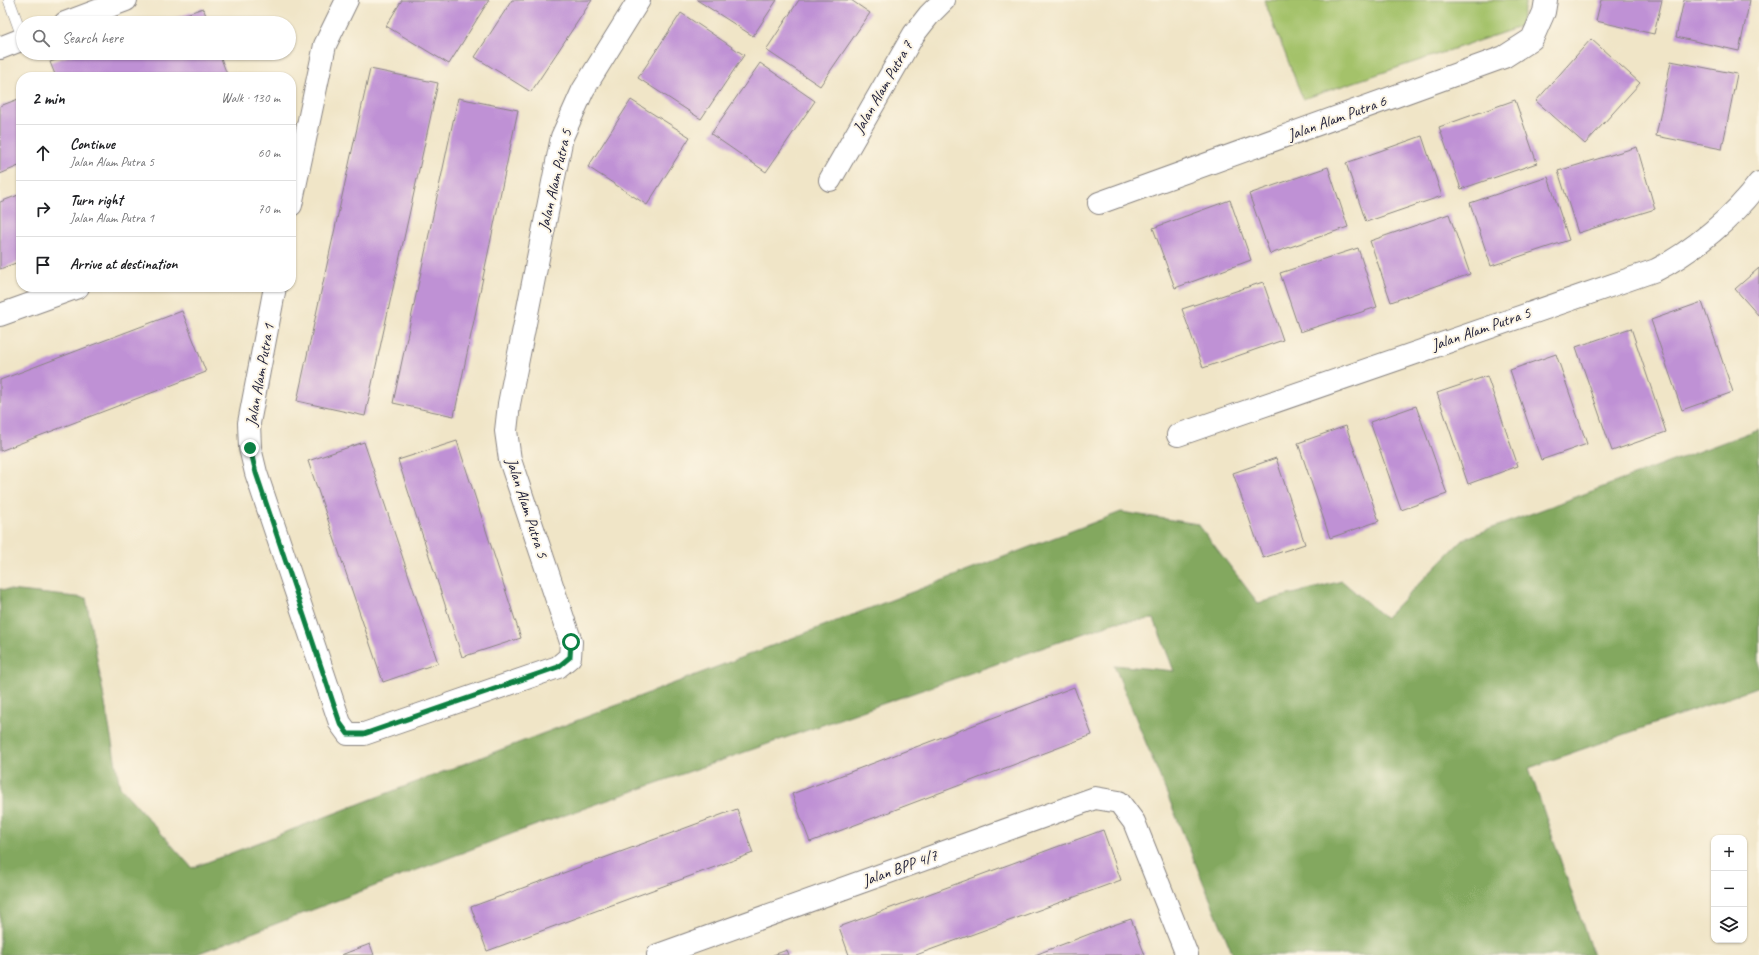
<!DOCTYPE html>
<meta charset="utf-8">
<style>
body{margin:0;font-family:Caveat,sans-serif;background:#f2f2f2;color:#202124}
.controls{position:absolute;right:12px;bottom:12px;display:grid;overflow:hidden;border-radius:8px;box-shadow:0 1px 3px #0004}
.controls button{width:36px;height:36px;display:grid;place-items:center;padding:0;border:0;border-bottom:1px solid #e0e0e0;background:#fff;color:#202124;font:20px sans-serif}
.stop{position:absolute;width:12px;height:12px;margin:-9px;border:3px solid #0b8043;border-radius:50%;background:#fff}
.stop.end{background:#0b8043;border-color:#fff;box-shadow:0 1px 4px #0008}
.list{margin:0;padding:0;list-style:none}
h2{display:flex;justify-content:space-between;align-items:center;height:52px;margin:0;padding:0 16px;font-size:17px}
h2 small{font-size:13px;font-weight:400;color:#757577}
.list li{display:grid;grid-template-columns:26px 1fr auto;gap:12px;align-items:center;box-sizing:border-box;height:56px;padding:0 16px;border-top:1px solid #e0e0e0}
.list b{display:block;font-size:15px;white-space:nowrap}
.list p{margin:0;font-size:13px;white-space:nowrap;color:#757577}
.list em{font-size:13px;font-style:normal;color:#757577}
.icon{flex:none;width:22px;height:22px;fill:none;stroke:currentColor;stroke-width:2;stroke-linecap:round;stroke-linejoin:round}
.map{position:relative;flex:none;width:1759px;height:955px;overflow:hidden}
.search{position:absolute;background:#fff;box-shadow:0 1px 3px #0004;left:16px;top:16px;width:280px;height:44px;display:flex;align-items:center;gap:10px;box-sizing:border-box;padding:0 14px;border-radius:22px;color:#757577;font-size:15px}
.panel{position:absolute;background:#fff;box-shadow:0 1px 3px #0004;left:16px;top:72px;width:280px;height:220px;border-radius:16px}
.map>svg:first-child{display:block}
.green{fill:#a4c26a;stroke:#637252}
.forest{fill:#83a85e;stroke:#52654c}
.building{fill:#bf91d5}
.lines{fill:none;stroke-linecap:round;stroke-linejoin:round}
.lane-casing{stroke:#898481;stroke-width:12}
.street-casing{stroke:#898481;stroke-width:24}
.lane{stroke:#fff;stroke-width:11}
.street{stroke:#fff;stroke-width:22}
.route{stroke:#0b8043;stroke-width:5}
.labels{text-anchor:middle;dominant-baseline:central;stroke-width:4;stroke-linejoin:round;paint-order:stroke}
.street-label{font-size:16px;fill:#22223b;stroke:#fcf5e5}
</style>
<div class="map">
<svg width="1759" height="955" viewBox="0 0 1759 955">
<rect width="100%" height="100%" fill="#fcf5e5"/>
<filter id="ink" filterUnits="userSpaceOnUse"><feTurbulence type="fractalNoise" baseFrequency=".025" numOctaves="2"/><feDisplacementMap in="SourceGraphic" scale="8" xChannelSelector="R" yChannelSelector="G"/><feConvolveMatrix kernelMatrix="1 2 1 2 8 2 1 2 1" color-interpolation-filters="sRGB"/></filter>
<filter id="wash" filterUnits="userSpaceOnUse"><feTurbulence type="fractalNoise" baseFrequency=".012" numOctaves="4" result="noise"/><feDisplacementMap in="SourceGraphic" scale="16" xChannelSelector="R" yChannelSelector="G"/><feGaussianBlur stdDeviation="0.9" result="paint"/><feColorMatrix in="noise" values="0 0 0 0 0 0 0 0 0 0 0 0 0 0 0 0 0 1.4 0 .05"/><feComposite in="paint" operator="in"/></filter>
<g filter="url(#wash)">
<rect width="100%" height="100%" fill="#f0e5c7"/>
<path class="green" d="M1264 0H1526L1520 27 1303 99Z"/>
<path class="forest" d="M1759 429V687L1529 768 1593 955H1233L1114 665 1174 671 1154 619 1116 622 514 833 194 955H0V589L86 598 120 787 192 868 1121 512 1198 524 1258 603 1342 581 1385 618 1463 539Z"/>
<g id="blocks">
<g class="building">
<path d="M402 0H489L449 64 386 26Z"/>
<path d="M512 0H592L531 92 475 57Z"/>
<path d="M697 0H777L753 36Z"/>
<path d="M799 0H851L870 13 820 86 766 50Z"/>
<path d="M1601 0H1662L1654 34 1596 21Z"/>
<path d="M1684 0H1750L1739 51 1676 37Z"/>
<path d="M203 8 209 23H161Z"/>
<path d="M681 13 744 55 701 119 638 78Z"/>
<path d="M1591 39 1640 83 1585 144 1536 101Z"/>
<path d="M77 53H219L228 77H56L50 62Z"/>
<path d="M1671 61 1737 74 1722 149 1656 136Z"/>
<path d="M760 63 815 101 766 172 711 134Z"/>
<path d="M370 69 438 83 365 416 297 401Z"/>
<path d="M21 98V165L0 174V106Z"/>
<path d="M458 98 518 110 454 416 393 403Z"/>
<path d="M631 100 690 137 647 205 588 167Z"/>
<path d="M1515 100 1537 163 1461 189 1439 127Z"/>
<path d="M1422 136 1442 196 1366 222 1346 163Z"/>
<path d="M1637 147 1655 209 1578 233 1558 171Z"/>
<path d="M1328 167 1348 227 1270 254 1249 194Z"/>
<path d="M1548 177 1569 240 1491 266 1470 203Z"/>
<path d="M21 194V261L0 269V202Z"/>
<path d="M1230 200 1251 260 1175 288 1153 228Z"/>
<path d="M1449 214 1470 274 1391 302 1370 241Z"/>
<path d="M1358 248 1377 307 1300 332 1280 273Z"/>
<path d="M1759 268V316L1735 289Z"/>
<path d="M1263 282 1283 340 1203 368 1182 309Z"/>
<path d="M1702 302 1733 392 1682 410 1651 320Z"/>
<path d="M182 311 206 372 0 451V380Z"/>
<path d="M1631 328 1666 432 1612 451 1576 347Z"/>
<path d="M1556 354 1587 444 1541 460 1510 370Z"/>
<path d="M1487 376 1518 466 1468 484 1437 393Z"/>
<path d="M1416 406 1447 494 1401 510 1370 422Z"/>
<path d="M1346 426 1379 521 1330 538 1298 443Z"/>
<path d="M457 441 521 638 462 657 398 460Z"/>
<path d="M364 442 438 663 383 682 308 461Z"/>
<path d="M1276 458 1305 544 1263 558 1233 473Z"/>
<path d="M1074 687 1092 735 810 842 792 794Z"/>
<path d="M737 809 753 853 487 951 471 907Z"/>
<path d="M1103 830 1121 880 916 955H849L839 927Z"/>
<path d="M1131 919 1145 955H1035L1105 928Z"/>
<path d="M370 944 374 955H341Z"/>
<path d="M787 950 789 955H773Z"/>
</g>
</g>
</g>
<g filter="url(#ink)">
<use href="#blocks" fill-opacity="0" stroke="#898481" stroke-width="1"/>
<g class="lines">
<defs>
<path id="lane" d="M9 0 23 39"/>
<g id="street">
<path d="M65 23 126 0"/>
<path d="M0 48 23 39"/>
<path d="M830 180 914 34 929 15 944 0"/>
<path d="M1099 203 1504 57 1532 39 1544 12 1546 0"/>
<path d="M291 205 325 45 347 0"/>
<path d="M275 287 249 423 250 448 256 473 340 723 348 734H364L558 667 570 657 571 642 510 460 506 431 509 404 562 137 583 90 639 0"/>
<path d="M0 315 78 287"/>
<path d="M1178 435 1656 270C1692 252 1736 215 1759 183"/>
<path d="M658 955 1095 798 1119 802 1134 822 1187 955"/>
</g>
</defs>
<use href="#lane" class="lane-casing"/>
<use href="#street" class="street-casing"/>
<use href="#lane" class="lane"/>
<use href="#street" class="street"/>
</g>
</g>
<g class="lines" filter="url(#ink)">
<path class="route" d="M250 448 256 473 340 723 348 734H364L558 667 570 657 571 642"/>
</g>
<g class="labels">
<g class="street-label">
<text transform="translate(883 87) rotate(-60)">Jalan Alam Putra 7</text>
<text transform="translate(1337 118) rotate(-20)">Jalan Alam Putra 6</text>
<text transform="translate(555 180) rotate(-77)">Jalan Alam Putra 5</text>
<text transform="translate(1481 329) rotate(-19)">Jalan Alam Putra 5</text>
<text transform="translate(260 375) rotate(-80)">Jalan Alam Putra 1</text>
<text transform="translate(527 508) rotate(72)">Jalan Alam Putra 5</text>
<text transform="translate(900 868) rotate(-20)">Jalan BPP 4/7</text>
</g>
</g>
</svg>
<div class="controls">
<button>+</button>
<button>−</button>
<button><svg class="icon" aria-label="layers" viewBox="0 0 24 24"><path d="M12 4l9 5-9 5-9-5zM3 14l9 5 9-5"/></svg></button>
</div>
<div class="stop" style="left:571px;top:642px"></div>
<div class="stop end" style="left:250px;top:448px"></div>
<div class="search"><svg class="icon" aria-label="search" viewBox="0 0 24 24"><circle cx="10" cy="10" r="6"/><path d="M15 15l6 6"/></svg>Search here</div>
<section class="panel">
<h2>2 min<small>Walk · 130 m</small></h2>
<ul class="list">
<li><svg class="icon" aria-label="ahead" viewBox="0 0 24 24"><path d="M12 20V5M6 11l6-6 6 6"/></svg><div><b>Continue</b><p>Jalan Alam Putra 5</p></div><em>60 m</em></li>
<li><svg class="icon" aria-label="right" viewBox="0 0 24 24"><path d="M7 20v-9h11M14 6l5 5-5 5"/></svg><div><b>Turn right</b><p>Jalan Alam Putra 1</p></div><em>70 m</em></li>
<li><svg class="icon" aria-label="arrive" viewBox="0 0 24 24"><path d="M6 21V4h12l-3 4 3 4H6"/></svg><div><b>Arrive at destination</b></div></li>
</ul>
</section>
</div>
